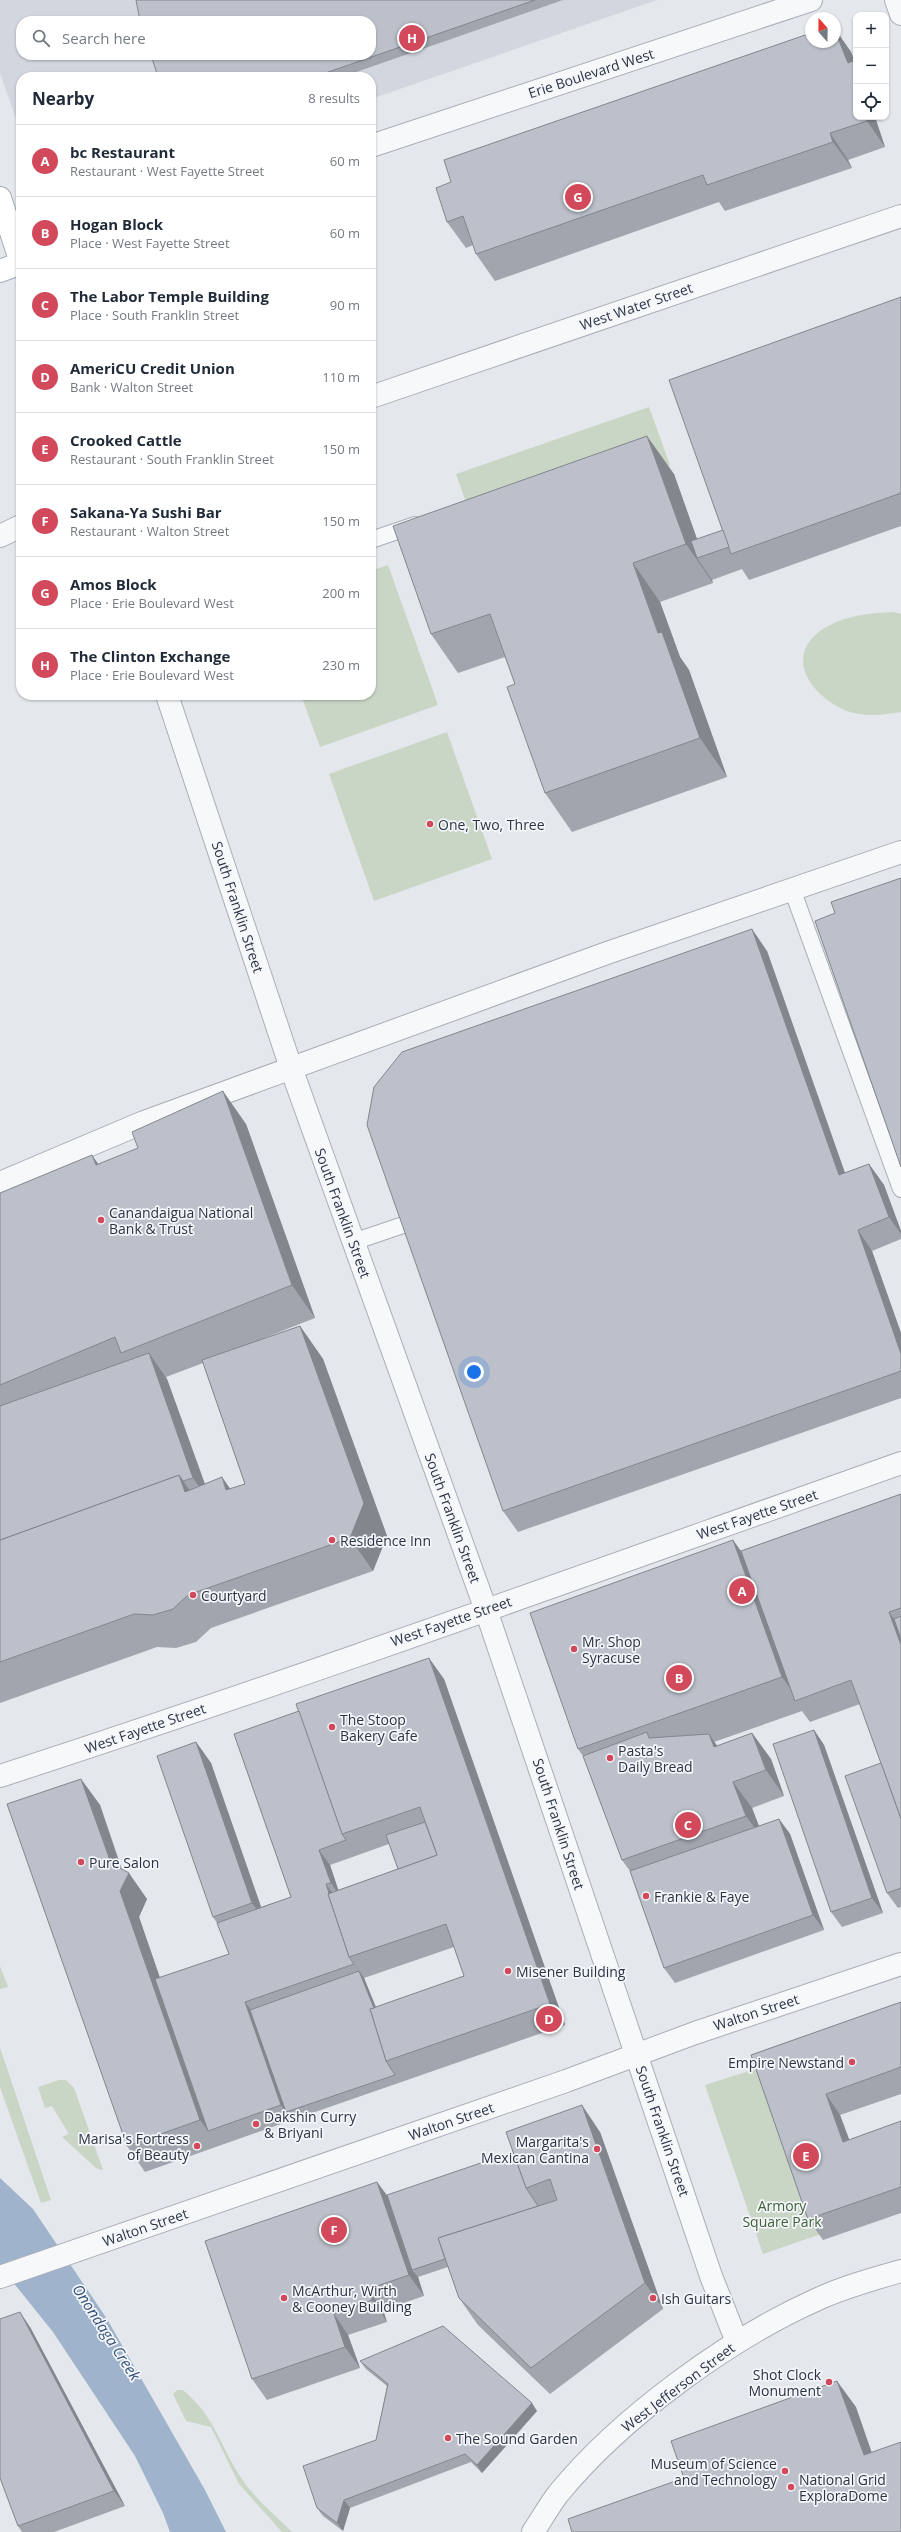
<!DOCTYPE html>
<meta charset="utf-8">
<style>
body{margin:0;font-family:"Open Sans",sans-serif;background:#f2f2f3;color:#1f2937}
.controls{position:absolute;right:12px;top:12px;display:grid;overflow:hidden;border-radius:8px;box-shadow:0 1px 3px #0004}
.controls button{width:36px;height:36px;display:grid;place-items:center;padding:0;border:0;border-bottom:1px solid #e0e1e3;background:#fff;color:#1f2937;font:20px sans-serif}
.compass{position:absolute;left:805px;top:12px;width:36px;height:36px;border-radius:50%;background:#fff;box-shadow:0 1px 3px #0004;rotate:340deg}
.you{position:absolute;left:474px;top:1372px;width:14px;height:14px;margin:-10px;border:3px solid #fff;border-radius:50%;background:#1a73e8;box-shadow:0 0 0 6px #1a73e833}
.badge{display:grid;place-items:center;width:26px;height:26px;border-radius:50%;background:#d1495b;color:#fff;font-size:13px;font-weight:700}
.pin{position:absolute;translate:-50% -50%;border:2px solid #fff;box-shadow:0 1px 4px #0006}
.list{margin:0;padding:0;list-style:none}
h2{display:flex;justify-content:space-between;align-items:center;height:52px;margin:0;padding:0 16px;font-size:17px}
h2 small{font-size:13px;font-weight:400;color:#747a83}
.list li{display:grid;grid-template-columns:26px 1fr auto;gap:12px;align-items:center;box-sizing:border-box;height:72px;padding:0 16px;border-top:1px solid #e0e1e3}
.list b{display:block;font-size:15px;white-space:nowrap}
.list p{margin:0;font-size:13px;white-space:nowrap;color:#747a83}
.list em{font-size:13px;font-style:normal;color:#747a83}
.icon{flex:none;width:22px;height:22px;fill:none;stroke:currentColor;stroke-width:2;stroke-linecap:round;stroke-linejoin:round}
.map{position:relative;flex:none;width:901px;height:2532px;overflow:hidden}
.search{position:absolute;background:#fff;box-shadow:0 1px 3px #0004;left:16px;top:16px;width:360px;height:44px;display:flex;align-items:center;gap:10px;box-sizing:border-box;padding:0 14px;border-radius:16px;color:#747a83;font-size:15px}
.panel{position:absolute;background:#fff;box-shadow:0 1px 3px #0004;left:16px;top:72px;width:360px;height:628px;border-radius:16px}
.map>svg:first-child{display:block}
.built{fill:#d2d6de;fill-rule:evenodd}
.green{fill:#c9d6c5}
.water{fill:#9fb4cc}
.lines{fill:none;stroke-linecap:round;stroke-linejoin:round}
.service-casing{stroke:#a9aeb7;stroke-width:18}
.minor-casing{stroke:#a9aeb7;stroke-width:24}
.tertiary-casing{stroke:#a9aeb7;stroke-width:24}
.primary-casing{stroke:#a3abb8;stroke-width:24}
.service{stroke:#f7f8fa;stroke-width:16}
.minor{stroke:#f7f8fa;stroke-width:22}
.tertiary{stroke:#f7f8fa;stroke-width:22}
.primary{stroke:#fff;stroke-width:22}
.wall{fill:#a1a5ae;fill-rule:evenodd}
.shaded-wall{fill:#83868d}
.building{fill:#bbc0ca;stroke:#83868d}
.poi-dot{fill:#d1495b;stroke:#f4f6f9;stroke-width:1.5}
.labels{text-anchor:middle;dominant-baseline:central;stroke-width:3.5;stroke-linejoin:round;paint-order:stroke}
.street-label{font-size:14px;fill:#2b3445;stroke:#f4f6f9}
.poi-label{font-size:14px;fill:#2b3445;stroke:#f4f6f9;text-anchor:start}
.park-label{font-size:14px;fill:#3f6138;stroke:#f4f6f9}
.water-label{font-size:15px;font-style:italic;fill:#34527a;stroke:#f4f6f9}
</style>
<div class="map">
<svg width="901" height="2532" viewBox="0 0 901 2532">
<rect width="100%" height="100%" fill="#e4e7ec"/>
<path class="built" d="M0 0H657L371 99V77H21V133L0 73ZM21 21H371V55H21Z"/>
<g class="green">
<path d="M649 407 670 465 477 533 456 474Z"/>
<path d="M388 565 438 705 320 747 301 695H371V571Z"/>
<path d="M893 612 901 614V712C884 715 863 717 847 711 808 695 781 652 828 626 849 615 871 613 893 612Z"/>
<path d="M447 732 492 859 374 901 329 774Z"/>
<path d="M0 1966 8 1987 0 1989Z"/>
<path d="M0 2048 6 2065 51 2200 41 2203 0 2087Z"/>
<path d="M762 2067 821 2234 763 2254 705 2085Z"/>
<path d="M59 2080H66L74 2088 103 2170 96 2168 62 2137 69 2134 52 2106 45 2108 38 2087Z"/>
<path d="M177 2390H183C217 2419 219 2445 242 2479 255 2499 275 2515 292 2532H282L239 2484 211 2427 186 2421 173 2394Z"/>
</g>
<path class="water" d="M0 2178 33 2209 107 2319 205 2490 226 2532H170L163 2513 135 2456 53 2332 0 2266Z"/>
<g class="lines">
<defs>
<g id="service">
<path d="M371 540 415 525"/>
<path d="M792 889 901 1189"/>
<path d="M353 1242 409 1223"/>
</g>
<g id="minor">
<path d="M371 397 901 216"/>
<path d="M0 536 21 526"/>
<path d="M486 1610 711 2276 737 2342"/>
<path d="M0 2277 566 2081 695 2033 901 1964"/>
<path d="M533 2532C541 2520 549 2506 558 2494 620 2418 728 2339 818 2299 844 2287 873 2279 901 2271"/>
</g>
<g id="tertiary">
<path d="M896 0 901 14"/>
<path d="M371 146 811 0"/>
<path d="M167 695 291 1068 486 1610"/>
<path d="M0 1183 144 1122 607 953 901 852"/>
<path d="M0 1776C302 1678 601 1569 901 1463"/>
</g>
<path id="primary" d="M0 198 21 263 0 271"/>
</defs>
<use href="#service" class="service-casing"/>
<use href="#minor" class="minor-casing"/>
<use href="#tertiary" class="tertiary-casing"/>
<use href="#primary" class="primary-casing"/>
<use href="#service" class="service"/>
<use href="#minor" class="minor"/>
<use href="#tertiary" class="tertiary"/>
<use href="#primary" class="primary"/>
</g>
<g class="wall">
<path d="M136 0H563L342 77H158Z"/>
<path d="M835 29 851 52 856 64V117H881L882 118 876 120 885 147 848 160 852 168 725 211 719 202 495 281 476 254 473 245 466 248 447 222 835 42Z"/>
<path d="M901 297V526L749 580 742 569 712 580 713 583 660 602 680 657 689 670 727 777 572 832 545 793 515 684 505 657 458 673 431 634 674 474 697 539 723 530Z"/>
<path d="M767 951 845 1173 869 1164 884 1185 901 1231V1239L872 1251 901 1333V1398L518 1532 503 1511Z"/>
<path d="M246 1124 315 1318 259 1340 300 1326 323 1359 387 1536 373 1571 211 1628 196 1642 176 1648 157 1647 0 1703V1193L98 1164ZM203 1363 245 1484 230 1489 205 1484 167 1379 166 1377Z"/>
<path d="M901 1494V1907L898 1908 887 1893 881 1763 860 1704 810 1722 802 1711 714 1742 717 1746 752 1733 771 1759 784 1796 752 1808 759 1826 779 1819 790 1834 824 1930 675 1983 664 1968 630 1871 622 1860 583 1756 578 1749 733 1540 741 1551Z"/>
<path d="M444 1679 565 2025 292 2120 145 2172 127 2146 81 1779 100 1805 122 1869 147 1899 139 1917 160 1978 229 1954 217 1923 213 1917 196 1742 211 1763 261 1907 291 1897 234 1734ZM389 1844 398 1869 338 1890 330 1865ZM454 1947 464 1976 376 2007 364 1978Z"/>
<path d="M814 1730 824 1745 883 1913 842 1927 831 1912Z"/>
<path d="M901 2002V2094L840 2115 849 2140 901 2121V2213L823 2240 808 2219 751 2055Z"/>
<path d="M600 2132 663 2309 550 2394 478 2325 459 2298 448 2267 418 2277 424 2296 383 2310 387 2322 348 2335 360 2368 267 2400 252 2379 377 2182 387 2195Z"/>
<path d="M0 2319 30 2327 125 2506 54 2532H22L18 2526 1 2479H0Z"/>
<path d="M360 2361 537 2411 482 2473 471 2462 350 2508 343 2531 323 2516 317 2508 376 2440 387 2386 366 2369Z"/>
</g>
<g class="shaded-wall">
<path d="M835 29 851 52 856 64V74L848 63 835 31Z"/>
<path d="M866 117H874L876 120 885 147 867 121Z"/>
<path d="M830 133 848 160 852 168 833 142Z"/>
<path d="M647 436 674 474 703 556 697 558 712 580 713 583 686 544Z"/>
<path d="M633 563 660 602 680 657 689 670 727 777 700 738 658 633Z"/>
<path d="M752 929 767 951 853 1196 839 1175Z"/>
<path d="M223 1091 246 1124 315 1318 292 1285Z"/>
<path d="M92 1155 115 1188 96 1165Z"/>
<path d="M869 1164 884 1185 901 1231V1234L889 1217Z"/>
<path d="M858 1230 872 1251 901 1333V1354Z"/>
<path d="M300 1326 323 1359 387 1536 373 1571 350 1538Z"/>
<path d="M149 1353 167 1379 212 1504 193 1478Z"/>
<path d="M179 1475 202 1508 185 1492Z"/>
<path d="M222 1477 245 1510 226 1490Z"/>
<path d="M733 1540 756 1573 798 1699 782 1677Z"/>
<path d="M889 1612 901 1629V1645Z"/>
<path d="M429 1658 444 1679 565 2025 550 2004Z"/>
<path d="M814 1730 824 1745 883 1913 872 1898Z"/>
<path d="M752 1733 771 1759 784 1796 766 1770Z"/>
<path d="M709 1734 727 1760 714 1747Z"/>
<path d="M196 1742 211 1763 267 1924 252 1903Z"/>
<path d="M81 1779 100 1805 125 1880 129 1873 147 1899 139 1917 212 2129 208 2131 200 2120Z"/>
<path d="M733 1782 752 1808 765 1842 746 1816Z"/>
<path d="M779 1819 790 1834 824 1930 813 1915Z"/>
<path d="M319 1850 330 1865 341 1898 331 1883Z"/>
<path d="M326 1884 337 1900 351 1956Z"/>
<path d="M354 1963 364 1978 385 2030 394 2058 359 1971Z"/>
<path d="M245 2002 256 2017 286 2112 281 2105Z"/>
<path d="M826 2094 840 2115 858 2163 843 2142Z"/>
<path d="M582 2105 600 2132 663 2309 645 2283Z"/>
<path d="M377 2182 392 2203 412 2270 418 2277 424 2296 409 2275Z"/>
<path d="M368 2289 383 2310 387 2322 372 2300Z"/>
<path d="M20 2312 30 2327 125 2506 114 2491Z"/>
<path d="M334 2314 348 2335 360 2368 345 2347Z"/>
<path d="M837 2381 856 2407 882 2482 864 2455Z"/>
<path d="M532 2403 537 2411 482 2473 477 2465Z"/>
<path d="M344 2500 350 2508 343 2531 337 2523Z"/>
</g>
<g class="building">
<path d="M136 0H535L314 77H158L151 55H371V21H140Z"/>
<path d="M835 31 848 63 853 61 856 71V117H866L867 121 830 133 833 142 707 185 703 175 476 254 463 216 447 222 436 188 451 182 444 160 811 33V42H835Z"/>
<path d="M901 297V493L731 554 669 380Z"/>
<path d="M647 436 686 544 633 563 658 633 662 632 700 738 545 793 507 687 515 684 490 614 431 634 393 526Z"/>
<path d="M723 530 729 547 697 558 691 541Z"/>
<path d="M901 878V1167L815 921 835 913 831 902Z"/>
<path d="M752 929 839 1175 869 1164 889 1217 858 1230 901 1354V1371L503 1511 367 1125 374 1087 402 1052Z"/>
<path d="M223 1091 292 1285 121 1353 115 1337 0 1385V1193L92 1155 96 1165 138 1148 132 1132Z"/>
<path d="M300 1326 364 1503 350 1538 188 1595 173 1609 153 1615 134 1614 0 1662V1540L179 1475 185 1492 222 1477 226 1490 245 1484 202 1360Z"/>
<path d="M149 1353 193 1478 183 1481 179 1475 0 1540V1406Z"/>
<path d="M901 1494V1608L889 1612 901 1645V1819L851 1680 795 1701 741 1551Z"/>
<path d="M733 1540 782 1677 578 1749 530 1613Z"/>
<path d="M901 1616V1639L894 1619Z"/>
<path d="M429 1658 550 2004 386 2061 370 2009 464 1976 446 1924 349 1957 328 1894 437 1855 420 1807 342 1834 296 1704Z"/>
<path d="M299 1711 342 1834 346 1840 319 1850 331 1883 326 1884 329 1893 328 1894 349 1957 354 1964 245 2002 281 2105 208 2131 155 1979 229 1954 217 1923 291 1897 234 1734Z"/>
<path d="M814 1730 872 1898 831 1912 773 1744Z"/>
<path d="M647 1732 649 1738 709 1734 714 1747 752 1733 766 1770 733 1782 746 1816 622 1860 583 1756Z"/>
<path d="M196 1742 252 1903 213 1917 157 1756Z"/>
<path d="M881 1763 901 1819V1888L887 1893 845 1776Z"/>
<path d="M81 1779 111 1863 129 1873 120 1891 200 2120 127 2146 7 1804Z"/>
<path d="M779 1819 813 1915 664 1968 630 1871Z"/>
<path d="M425 1822 437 1855 398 1869 386 1835Z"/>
<path d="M359 1971 374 2008 370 2009 386 2061 395 2075 286 2112 250 2010Z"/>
<path d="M901 2002V2067L826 2094 843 2142 901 2121V2187L808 2219 751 2055Z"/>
<path d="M582 2105 645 2283 531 2368 459 2298 438 2238 557 2200 550 2179 526 2188 506 2132Z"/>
<path d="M513 2152 526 2188 538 2206 438 2238 445 2259 412 2270 387 2195Z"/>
<path d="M377 2182 409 2275 368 2289 372 2300 334 2314 345 2347 252 2379 205 2241Z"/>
<path d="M20 2312 114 2491 18 2526 0 2478V2319Z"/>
<path d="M443 2326 532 2403 477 2465 465 2454 344 2500 337 2523 317 2508 303 2466 376 2440 388 2384 360 2361Z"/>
<path d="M837 2381 864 2455 901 2442V2532H572L568 2519 684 2478 671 2441Z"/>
</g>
<g class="poi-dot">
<circle cx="430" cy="824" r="4"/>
<circle cx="101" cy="1220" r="4"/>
<circle cx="332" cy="1540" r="4"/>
<circle cx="193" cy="1595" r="4"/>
<circle cx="574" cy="1649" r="4"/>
<circle cx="332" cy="1727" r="4"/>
<circle cx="610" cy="1758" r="4"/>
<circle cx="81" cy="1862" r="4"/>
<circle cx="646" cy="1896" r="4"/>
<circle cx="508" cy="1971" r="4"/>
<circle cx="852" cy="2062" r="4"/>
<circle cx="256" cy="2124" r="4"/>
<circle cx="197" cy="2146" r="4"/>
<circle cx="597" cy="2149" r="4"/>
<circle cx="284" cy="2298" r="4"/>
<circle cx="653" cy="2298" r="4"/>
<circle cx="829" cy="2382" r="4"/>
<circle cx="448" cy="2438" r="4"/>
<circle cx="785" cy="2471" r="4"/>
<circle cx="791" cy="2487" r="4"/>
</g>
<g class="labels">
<g class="street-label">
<text transform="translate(591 73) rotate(-18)">Erie Boulevard West</text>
<text transform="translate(636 306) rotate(-19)">West Water Street</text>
<text transform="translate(238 907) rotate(72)">South Franklin Street</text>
<text transform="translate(343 1213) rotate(70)">South Franklin Street</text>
<text transform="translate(757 1514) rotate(-19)">West Fayette Street</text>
<text transform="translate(453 1518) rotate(70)">South Franklin Street</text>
<text transform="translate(451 1621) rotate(-19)">West Fayette Street</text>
<text transform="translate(145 1728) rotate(-19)">West Fayette Street</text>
<text transform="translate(559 1824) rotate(72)">South Franklin Street</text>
<text transform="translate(756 2012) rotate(-18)">Walton Street</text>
<text transform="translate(451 2121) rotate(-19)">Walton Street</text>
<text transform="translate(663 2131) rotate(71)">South Franklin Street</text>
<text transform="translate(145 2227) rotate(-19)">Walton Street</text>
<text transform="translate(678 2387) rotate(-37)">West Jefferson Street</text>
</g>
<g class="poi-label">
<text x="438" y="824">One, Two, Three</text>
<text x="109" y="1212">Canandaigua National<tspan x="109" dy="16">Bank &amp; Trust</tspan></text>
<text x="340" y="1540">Residence Inn</text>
<text x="201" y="1595">Courtyard</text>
<text x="582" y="1641">Mr. Shop<tspan x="582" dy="16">Syracuse</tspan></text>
<text x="340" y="1719">The Stoop<tspan x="340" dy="16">Bakery Cafe</tspan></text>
<text x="618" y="1750">Pasta's<tspan x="618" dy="16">Daily Bread</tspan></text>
<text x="89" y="1862">Pure Salon</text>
<text x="654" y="1896">Frankie &amp; Faye</text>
<text x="516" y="1971">Misener Building</text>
<text x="844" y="2062" text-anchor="end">Empire Newstand</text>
<text x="264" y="2116">Dakshin Curry<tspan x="264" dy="16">&amp; Briyani</tspan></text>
<text x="189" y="2138" text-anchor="end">Marisa's Fortress<tspan x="189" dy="16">of Beauty</tspan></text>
<text x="589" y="2141" text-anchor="end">Margarita's<tspan x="589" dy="16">Mexican Cantina</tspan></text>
<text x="292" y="2290">McArthur, Wirth<tspan x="292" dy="16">&amp; Cooney Building</tspan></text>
<text x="661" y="2298">Ish Guitars</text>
<text x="821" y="2374" text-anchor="end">Shot Clock<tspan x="821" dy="16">Monument</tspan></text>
<text x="456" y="2438">The Sound Garden</text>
<text x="777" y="2463" text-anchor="end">Museum of Science<tspan x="777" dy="16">and Technology</tspan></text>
<text x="799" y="2479">National Grid<tspan x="799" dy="16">ExploraDome</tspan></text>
</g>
<g class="park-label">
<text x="782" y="2205">Armory<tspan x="782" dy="16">Square Park</tspan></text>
</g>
<g class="water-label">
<text transform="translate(107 2332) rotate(57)">Onondaga Creek</text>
</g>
</g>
</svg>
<div class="controls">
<button>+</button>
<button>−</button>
<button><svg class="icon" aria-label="locate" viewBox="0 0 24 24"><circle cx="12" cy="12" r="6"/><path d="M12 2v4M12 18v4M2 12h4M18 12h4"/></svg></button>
</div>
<svg class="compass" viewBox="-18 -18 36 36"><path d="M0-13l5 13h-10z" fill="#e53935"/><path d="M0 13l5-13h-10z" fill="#747a83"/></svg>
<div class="you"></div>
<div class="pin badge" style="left:742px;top:1591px">A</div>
<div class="pin badge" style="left:679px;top:1678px">B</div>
<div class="pin badge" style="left:688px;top:1825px">C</div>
<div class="pin badge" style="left:549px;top:2019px">D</div>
<div class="pin badge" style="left:806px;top:2156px">E</div>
<div class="pin badge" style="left:334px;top:2230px">F</div>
<div class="pin badge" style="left:578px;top:197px">G</div>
<div class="pin badge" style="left:412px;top:38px">H</div>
<div class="search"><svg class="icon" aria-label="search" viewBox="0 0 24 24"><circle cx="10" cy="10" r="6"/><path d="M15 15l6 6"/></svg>Search here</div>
<section class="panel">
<h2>Nearby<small>8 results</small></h2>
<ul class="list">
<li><span class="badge">A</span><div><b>bc Restaurant</b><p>Restaurant · West Fayette Street</p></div><em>60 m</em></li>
<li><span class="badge">B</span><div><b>Hogan Block</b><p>Place · West Fayette Street</p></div><em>60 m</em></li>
<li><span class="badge">C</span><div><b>The Labor Temple Building</b><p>Place · South Franklin Street</p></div><em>90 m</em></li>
<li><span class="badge">D</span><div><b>AmeriCU Credit Union</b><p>Bank · Walton Street</p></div><em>110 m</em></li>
<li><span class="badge">E</span><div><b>Crooked Cattle</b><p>Restaurant · South Franklin Street</p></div><em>150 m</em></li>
<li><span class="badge">F</span><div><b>Sakana-Ya Sushi Bar</b><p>Restaurant · Walton Street</p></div><em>150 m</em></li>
<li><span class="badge">G</span><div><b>Amos Block</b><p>Place · Erie Boulevard West</p></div><em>200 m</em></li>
<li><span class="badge">H</span><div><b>The Clinton Exchange</b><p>Place · Erie Boulevard West</p></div><em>230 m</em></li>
</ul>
</section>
</div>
